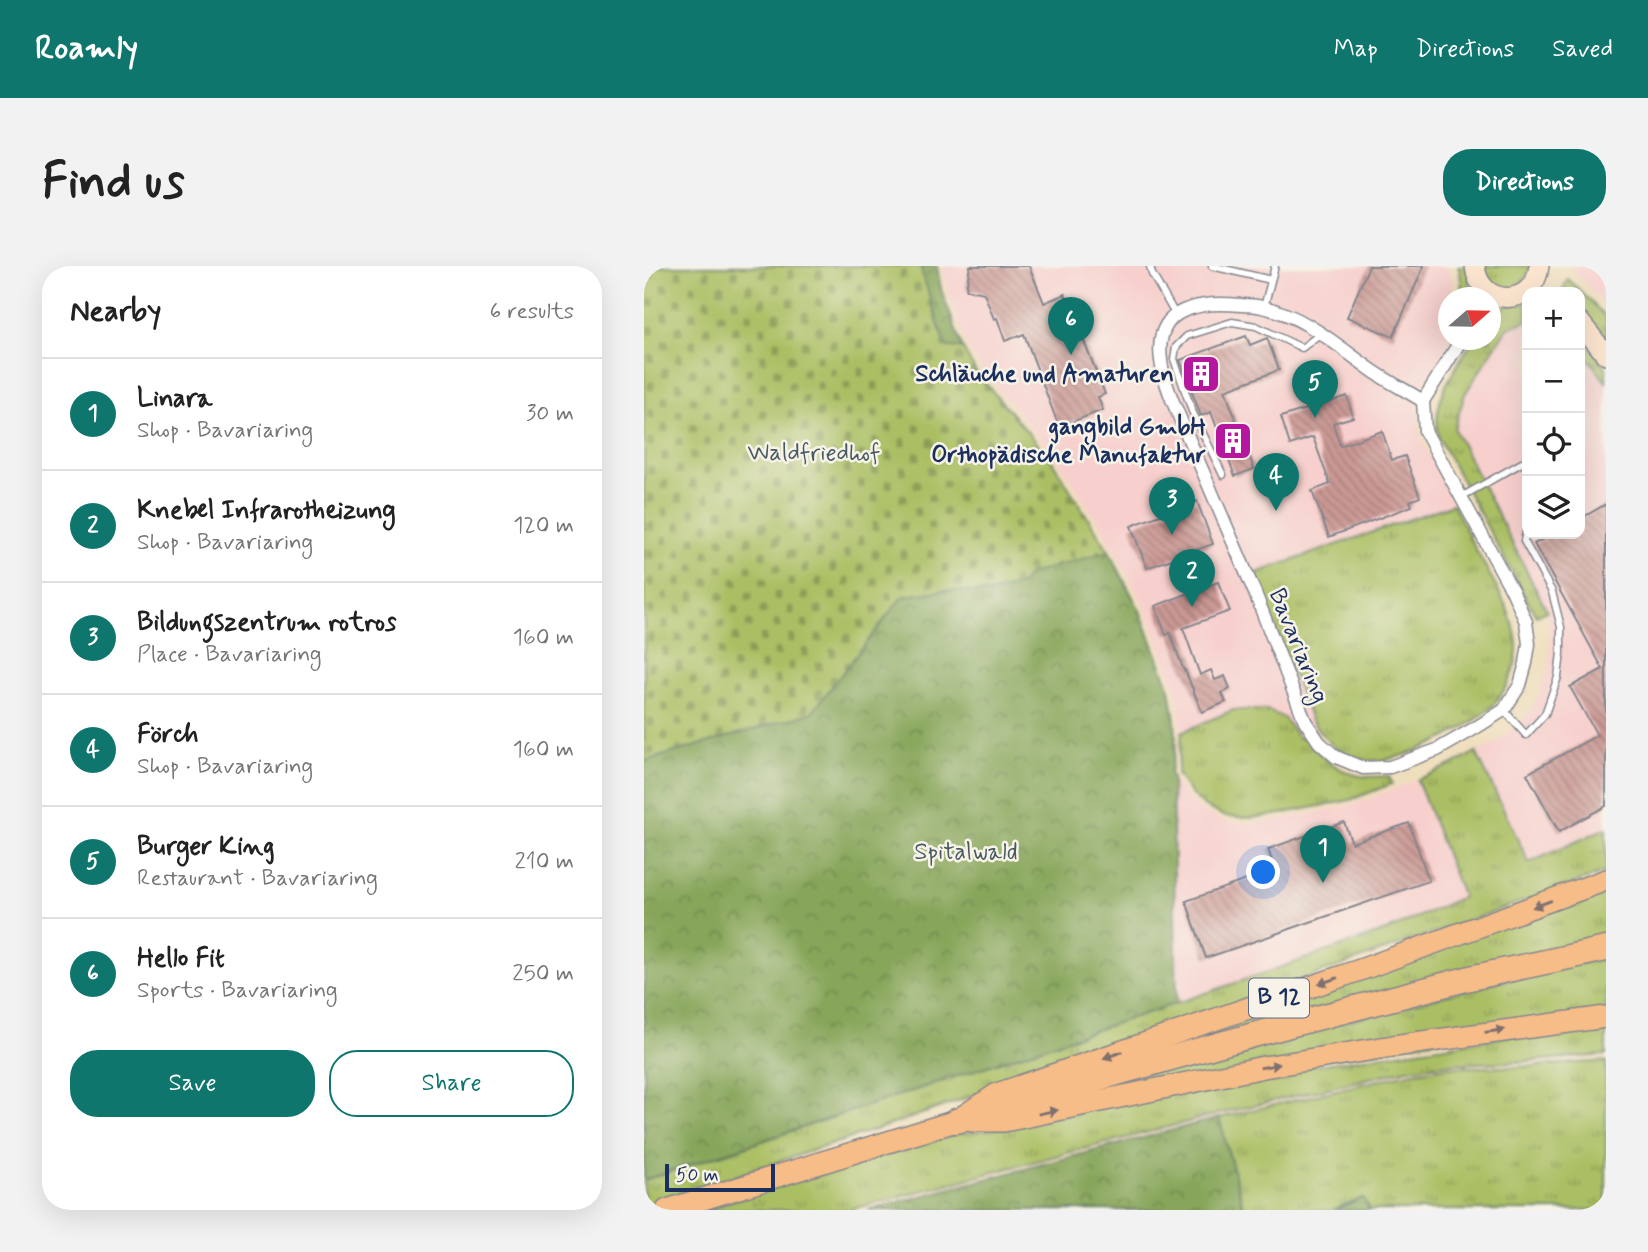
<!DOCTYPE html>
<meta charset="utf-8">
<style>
body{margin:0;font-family:Mynerve,sans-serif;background:#f2f2f2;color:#222}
.controls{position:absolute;right:21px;top:21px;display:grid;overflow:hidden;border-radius:14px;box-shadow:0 7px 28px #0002}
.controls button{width:63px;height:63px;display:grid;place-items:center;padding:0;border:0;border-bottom:2px solid #e0e0e0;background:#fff;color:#222;font:35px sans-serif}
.compass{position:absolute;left:794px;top:21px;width:63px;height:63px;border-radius:50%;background:#fff;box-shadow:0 7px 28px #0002;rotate:70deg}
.scale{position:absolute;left:21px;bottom:18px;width:110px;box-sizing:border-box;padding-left:7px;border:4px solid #1b2f5e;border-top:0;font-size:19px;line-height:24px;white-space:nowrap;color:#1b2f5e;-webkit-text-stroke:5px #f7f3e8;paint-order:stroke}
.you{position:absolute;left:620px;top:607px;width:24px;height:24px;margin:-18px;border:5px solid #fff;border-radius:50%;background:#1a73e8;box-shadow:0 0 0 10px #1a73e833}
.badge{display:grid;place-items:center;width:46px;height:46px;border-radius:50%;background:#0f766e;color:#fff;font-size:23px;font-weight:700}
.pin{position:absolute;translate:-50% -58px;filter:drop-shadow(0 2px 4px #0008)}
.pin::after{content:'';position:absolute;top:37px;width:24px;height:21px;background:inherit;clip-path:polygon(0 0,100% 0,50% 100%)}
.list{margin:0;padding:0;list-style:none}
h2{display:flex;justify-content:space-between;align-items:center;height:91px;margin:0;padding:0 28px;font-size:30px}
h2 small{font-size:23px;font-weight:400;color:#767676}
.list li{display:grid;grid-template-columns:46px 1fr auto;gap:21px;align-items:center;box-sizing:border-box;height:112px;padding:0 28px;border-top:2px solid #e0e0e0}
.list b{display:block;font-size:26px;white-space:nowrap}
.list p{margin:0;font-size:23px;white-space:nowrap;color:#767676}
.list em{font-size:23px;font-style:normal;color:#767676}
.actions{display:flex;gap:14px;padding:21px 28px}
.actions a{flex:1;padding:16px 0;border:2px solid #0f766e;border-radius:28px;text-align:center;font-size:24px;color:#0f766e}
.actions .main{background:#0f766e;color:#fff}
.icon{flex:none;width:38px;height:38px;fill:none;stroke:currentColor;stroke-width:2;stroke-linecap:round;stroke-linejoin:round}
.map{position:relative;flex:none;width:962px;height:944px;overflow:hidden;border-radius:28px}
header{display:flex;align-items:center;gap:42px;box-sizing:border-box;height:98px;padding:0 35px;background:#0f766e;color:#fff}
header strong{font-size:33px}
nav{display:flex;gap:38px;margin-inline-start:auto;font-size:24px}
.intro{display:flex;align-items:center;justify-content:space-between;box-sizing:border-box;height:168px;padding:0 42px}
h1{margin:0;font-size:49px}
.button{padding:18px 32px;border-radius:28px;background:#0f766e;color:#fff;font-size:24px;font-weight:700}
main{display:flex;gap:42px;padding:0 42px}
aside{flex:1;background:#fff;border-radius:28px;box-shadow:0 7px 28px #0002}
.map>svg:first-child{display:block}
.built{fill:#f7d0cd}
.grass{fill:url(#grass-tufts);stroke:#627761;stroke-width:2}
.forest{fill:url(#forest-crowns);stroke:#516a5c;stroke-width:2}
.cemetery{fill:url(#cemetery-stones);stroke:#627761;stroke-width:2}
.building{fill:url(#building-back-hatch)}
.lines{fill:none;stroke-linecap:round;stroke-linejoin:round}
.lane-casing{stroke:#85868d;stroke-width:9}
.street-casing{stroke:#85868d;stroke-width:15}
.secondary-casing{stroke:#85868d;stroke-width:22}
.primary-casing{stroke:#85868d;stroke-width:24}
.highway-casing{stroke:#85868d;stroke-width:27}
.lane{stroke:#fff;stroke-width:6}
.street{stroke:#fff;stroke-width:12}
.secondary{stroke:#fce5cf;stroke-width:19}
.primary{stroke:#f7bd88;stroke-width:21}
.highway{stroke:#f7bd88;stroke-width:24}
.oneway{fill:#7e6f71}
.labels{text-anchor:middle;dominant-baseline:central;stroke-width:5;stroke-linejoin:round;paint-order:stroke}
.shield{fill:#f7f3e8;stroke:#5d6a87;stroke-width:2}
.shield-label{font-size:23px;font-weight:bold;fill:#1b2f5e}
.poi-label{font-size:24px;font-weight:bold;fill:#1b2f5e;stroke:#f7f3e8;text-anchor:end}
.park-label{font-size:24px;fill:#465a60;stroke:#f7f3e8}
.street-label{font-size:24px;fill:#1b2f5e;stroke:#f7f3e8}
</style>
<header>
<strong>Roamly</strong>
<nav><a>Map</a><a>Directions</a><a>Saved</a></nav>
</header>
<div class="intro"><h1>Find us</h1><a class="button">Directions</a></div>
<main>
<aside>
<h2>Nearby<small>6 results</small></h2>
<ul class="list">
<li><span class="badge">1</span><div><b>Linara</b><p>Shop · Bavariaring</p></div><em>30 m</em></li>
<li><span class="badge">2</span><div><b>Knebel Infrarotheizung</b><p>Shop · Bavariaring</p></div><em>120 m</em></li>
<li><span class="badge">3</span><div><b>Bildungszentrum rotros</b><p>Place · Bavariaring</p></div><em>160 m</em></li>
<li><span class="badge">4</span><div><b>Förch</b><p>Shop · Bavariaring</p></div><em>160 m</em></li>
<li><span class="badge">5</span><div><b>Burger King</b><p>Restaurant · Bavariaring</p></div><em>210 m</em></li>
<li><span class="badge">6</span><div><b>Hello Fit</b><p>Sports · Bavariaring</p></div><em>250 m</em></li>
</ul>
<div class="actions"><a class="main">Save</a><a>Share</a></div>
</aside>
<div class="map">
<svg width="962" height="944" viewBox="0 0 962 944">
<defs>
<pattern id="grass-tufts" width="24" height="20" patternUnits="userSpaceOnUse" patternTransform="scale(1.75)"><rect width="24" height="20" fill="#aabf64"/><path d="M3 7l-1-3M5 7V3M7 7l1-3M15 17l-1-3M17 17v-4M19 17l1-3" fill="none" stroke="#8a9c56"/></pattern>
<pattern id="forest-crowns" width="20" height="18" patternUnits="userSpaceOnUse" patternTransform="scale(1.75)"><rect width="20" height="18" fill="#87a65a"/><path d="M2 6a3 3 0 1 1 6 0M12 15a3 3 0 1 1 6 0" fill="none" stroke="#6e884e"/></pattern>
<pattern id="cemetery-stones" width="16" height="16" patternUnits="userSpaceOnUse" patternTransform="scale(1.75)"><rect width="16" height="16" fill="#aabf64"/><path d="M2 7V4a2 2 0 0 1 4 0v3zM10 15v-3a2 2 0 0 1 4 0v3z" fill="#8a9c56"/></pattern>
<pattern id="building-back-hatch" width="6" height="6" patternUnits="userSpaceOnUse" patternTransform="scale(1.75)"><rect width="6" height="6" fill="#cb9994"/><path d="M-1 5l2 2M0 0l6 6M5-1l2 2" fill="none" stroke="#a47d7c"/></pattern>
</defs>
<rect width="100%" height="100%" fill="#f7f3e8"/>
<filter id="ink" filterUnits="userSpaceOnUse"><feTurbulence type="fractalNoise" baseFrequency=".0143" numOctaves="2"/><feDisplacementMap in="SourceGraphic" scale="14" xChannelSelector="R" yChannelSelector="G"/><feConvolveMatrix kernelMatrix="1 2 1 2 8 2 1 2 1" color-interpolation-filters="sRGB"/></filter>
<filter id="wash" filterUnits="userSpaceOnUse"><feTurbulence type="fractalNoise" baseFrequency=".00686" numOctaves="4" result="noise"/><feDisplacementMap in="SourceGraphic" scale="28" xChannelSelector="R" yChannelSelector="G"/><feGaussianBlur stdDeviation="1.57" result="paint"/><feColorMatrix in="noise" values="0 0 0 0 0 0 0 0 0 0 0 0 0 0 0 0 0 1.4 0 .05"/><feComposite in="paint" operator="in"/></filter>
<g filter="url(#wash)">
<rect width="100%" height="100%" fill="#efdebc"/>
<g class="built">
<path d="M298 0H805L808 10 809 26 812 31 804 32V74H809L773 130 776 168 809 238 673 284 675 467 661 472H655L640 452 589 444 538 466 531 421 501 342 458 262 410 189 336 102 324 82 314 57 302 21Z"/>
<path d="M925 0H962V41L926 2Z"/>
<path d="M883 55V268H936V82L962 116V562L885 598 832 486 849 478 868 464 884 448 895 428 904 402 906 369 903 345 810 163 821 128 863 62Z"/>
<path d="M528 512 543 531 557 545 579 555 607 557 632 554 707 539 773 514 819 630 742 665 533 737Z"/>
</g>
<g class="grass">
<path d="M814 0H822L826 16 824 31 818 24 816 7Z"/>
<path d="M839 0H886L883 11 871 22 856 23 844 14Z"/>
<path d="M924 13 962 51V73L936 42V26H922L919 23Z"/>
<path d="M876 37 883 38V55L863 62 821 128 810 163 903 345 892 350 795 173C786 136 810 104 829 74H846L847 50C855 41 864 39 876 37Z"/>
<path d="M936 68 962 101V116L936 82Z"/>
<path d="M809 238C817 254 825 270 833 286 847 311 875 356 873 384 872 403 863 423 850 438 827 463 756 499 721 494 697 491 679 472 667 454L609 308Z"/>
<path d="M589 444H623L640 452 655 472H661C673 489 695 506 716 510 725 512 736 510 745 510L748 518 706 534 631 549 606 552 580 550 561 541 547 528 533 508 538 466Z"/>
<path d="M832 486 885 597 962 562V606L249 858 0 940V914L533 737 742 665 819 631 773 514 814 496Z"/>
<path d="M962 621V673L486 790Z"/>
<path d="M962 692V746L415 838 477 814 848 717Z"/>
<path d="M962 756V789L873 796 804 798 764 803 574 848 204 944H57L316 867 362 862 567 815Z"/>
<path d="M962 795V944H726L718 932 689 944H600L575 852 765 807 804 801H874Z"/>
</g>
<g class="forest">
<path d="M276 0H293L297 23 319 83 301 80Z"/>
<path d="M465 285 496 345 526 423 531 454 532 480 526 508 528 512 533 737 0 914V495L167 447 258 331 300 324 345 327 376 319 385 308Z"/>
<path d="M575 852 600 944H224Z"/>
<path d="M719 932 726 944H689Z"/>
</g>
<path class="cemetery" d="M0 0H276L301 80 319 83 332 106 406 192 465 285 385 308 377 319 345 327 300 324 258 331 167 447 0 495Z"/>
<g id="blocks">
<g class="building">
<path d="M326 0H385L400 37 421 28 461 128 454 131 459 144 415 161 380 68 361 75 353 52 350 53 340 27 322 23Z"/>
<path d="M725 0H780L749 71 703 51Z"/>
<path d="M602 70 606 79 623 72 635 104 581 124 610 203 591 210 567 146 557 150 536 94Z"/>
<path d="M703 130 709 151 689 157 696 180 738 165 748 194 761 190 776 231 766 235 768 240 685 271 668 225 686 218 669 171 646 179 637 151Z"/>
<path d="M553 235 569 278 503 302 487 260Z"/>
<path d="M962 238V540L915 566 883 508 953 469 926 421 959 403 890 278 909 268H936V253Z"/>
<path d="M574 316 586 345 539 362 556 409 567 404 571 414 581 410 586 423 578 427 582 436 558 446 541 404 540 405 526 367 522 369 511 340Z"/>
<path d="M700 556 708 577 765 557 785 615 562 692 542 635 631 604 624 583Z"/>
</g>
</g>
</g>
<g filter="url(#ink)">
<use href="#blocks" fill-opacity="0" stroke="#85868d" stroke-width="2"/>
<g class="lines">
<defs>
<g id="lane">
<path d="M506 0 508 8 531 48"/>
<path d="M568 0 627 14"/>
<path d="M620 41 631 0"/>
<path d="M579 209 548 145 530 93 532 81 543 70 588 56 612 60 658 82 677 67"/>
<path d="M817 231 883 194"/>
<path d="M860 444 882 469 901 448 914 411 917 387V361L908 326 880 275 883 261"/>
</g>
<path id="street" d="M779 135C763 125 745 116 729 105 695 81 660 49 618 41 611 39 604 39 597 39 576 37 558 37 539 45 503 61 518 109 529 136L611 327 661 455 675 476 692 491 719 502 746 501 793 484 833 461 860 444 876 419 882 397 885 378 882 356 869 326 781 165 779 135 817 74"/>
<g id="secondary">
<path d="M831 0C835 42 891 42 895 0"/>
<path d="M936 56 962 89"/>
</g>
<g id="primary">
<path d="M328 855H360L620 801 749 780 962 751"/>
<path d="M23 944 312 855 353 828 716 704 962 614"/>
</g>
<path id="highway" d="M312 855 473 807 642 760 826 712 962 683"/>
</defs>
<use href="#lane" class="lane-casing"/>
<use href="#street" class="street-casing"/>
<use href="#secondary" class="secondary-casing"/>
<use href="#primary" class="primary-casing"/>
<use href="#highway" class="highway-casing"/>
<use href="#lane" class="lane"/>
<use href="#street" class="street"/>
<use href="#secondary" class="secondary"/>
<use href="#primary" class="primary"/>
<use href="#highway" class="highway"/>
</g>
<defs><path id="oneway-solid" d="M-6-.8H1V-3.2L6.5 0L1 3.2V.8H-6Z" transform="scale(1.75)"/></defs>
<g class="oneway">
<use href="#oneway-solid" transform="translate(898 638) rotate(160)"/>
<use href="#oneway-solid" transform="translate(684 715) rotate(161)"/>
<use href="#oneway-solid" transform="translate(851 765) rotate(-8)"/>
<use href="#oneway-solid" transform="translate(469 789) rotate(161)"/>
<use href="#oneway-solid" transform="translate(626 800) rotate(-10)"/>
<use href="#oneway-solid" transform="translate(404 846) rotate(-11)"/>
</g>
</g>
<defs>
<symbol id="building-square" viewBox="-11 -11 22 22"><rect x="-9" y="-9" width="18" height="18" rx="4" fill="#b5179e" stroke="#f7f3e8"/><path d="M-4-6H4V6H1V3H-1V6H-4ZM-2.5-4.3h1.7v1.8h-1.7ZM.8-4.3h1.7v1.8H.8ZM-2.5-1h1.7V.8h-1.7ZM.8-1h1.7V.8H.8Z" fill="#fff"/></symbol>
</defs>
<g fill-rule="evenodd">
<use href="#building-square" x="535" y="86" width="44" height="44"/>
<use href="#building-square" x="567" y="153" width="44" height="44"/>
</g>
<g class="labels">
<rect class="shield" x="605" y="712.5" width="60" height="39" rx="5"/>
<g class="shield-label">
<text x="635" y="732">B 12</text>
</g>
<g class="poi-label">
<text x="530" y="108">Schläuche und Amaturen</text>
<text x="562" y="161">gangbild GmbH<tspan x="562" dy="28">Orthopädische Manufaktur</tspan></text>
</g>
<g class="park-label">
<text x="170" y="187">Waldfriedhof</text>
<text x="322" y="586">Spitalwald</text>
</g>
<g class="street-label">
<text transform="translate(654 380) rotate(68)">Bavariaring</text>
</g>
</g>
</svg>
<div class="controls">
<button>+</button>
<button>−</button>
<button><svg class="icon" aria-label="locate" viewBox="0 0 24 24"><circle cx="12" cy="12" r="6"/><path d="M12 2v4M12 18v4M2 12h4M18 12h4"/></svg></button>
<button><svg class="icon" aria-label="layers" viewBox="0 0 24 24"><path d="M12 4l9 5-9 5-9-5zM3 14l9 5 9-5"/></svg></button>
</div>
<svg class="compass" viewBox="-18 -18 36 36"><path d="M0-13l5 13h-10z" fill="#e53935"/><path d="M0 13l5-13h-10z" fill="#767676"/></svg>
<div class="scale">50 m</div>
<div class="you"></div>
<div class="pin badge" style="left:679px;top:617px">1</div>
<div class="pin badge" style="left:548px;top:341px">2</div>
<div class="pin badge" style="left:528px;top:269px">3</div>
<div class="pin badge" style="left:632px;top:245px">4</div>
<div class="pin badge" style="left:671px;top:152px">5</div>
<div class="pin badge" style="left:427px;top:89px">6</div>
</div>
</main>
